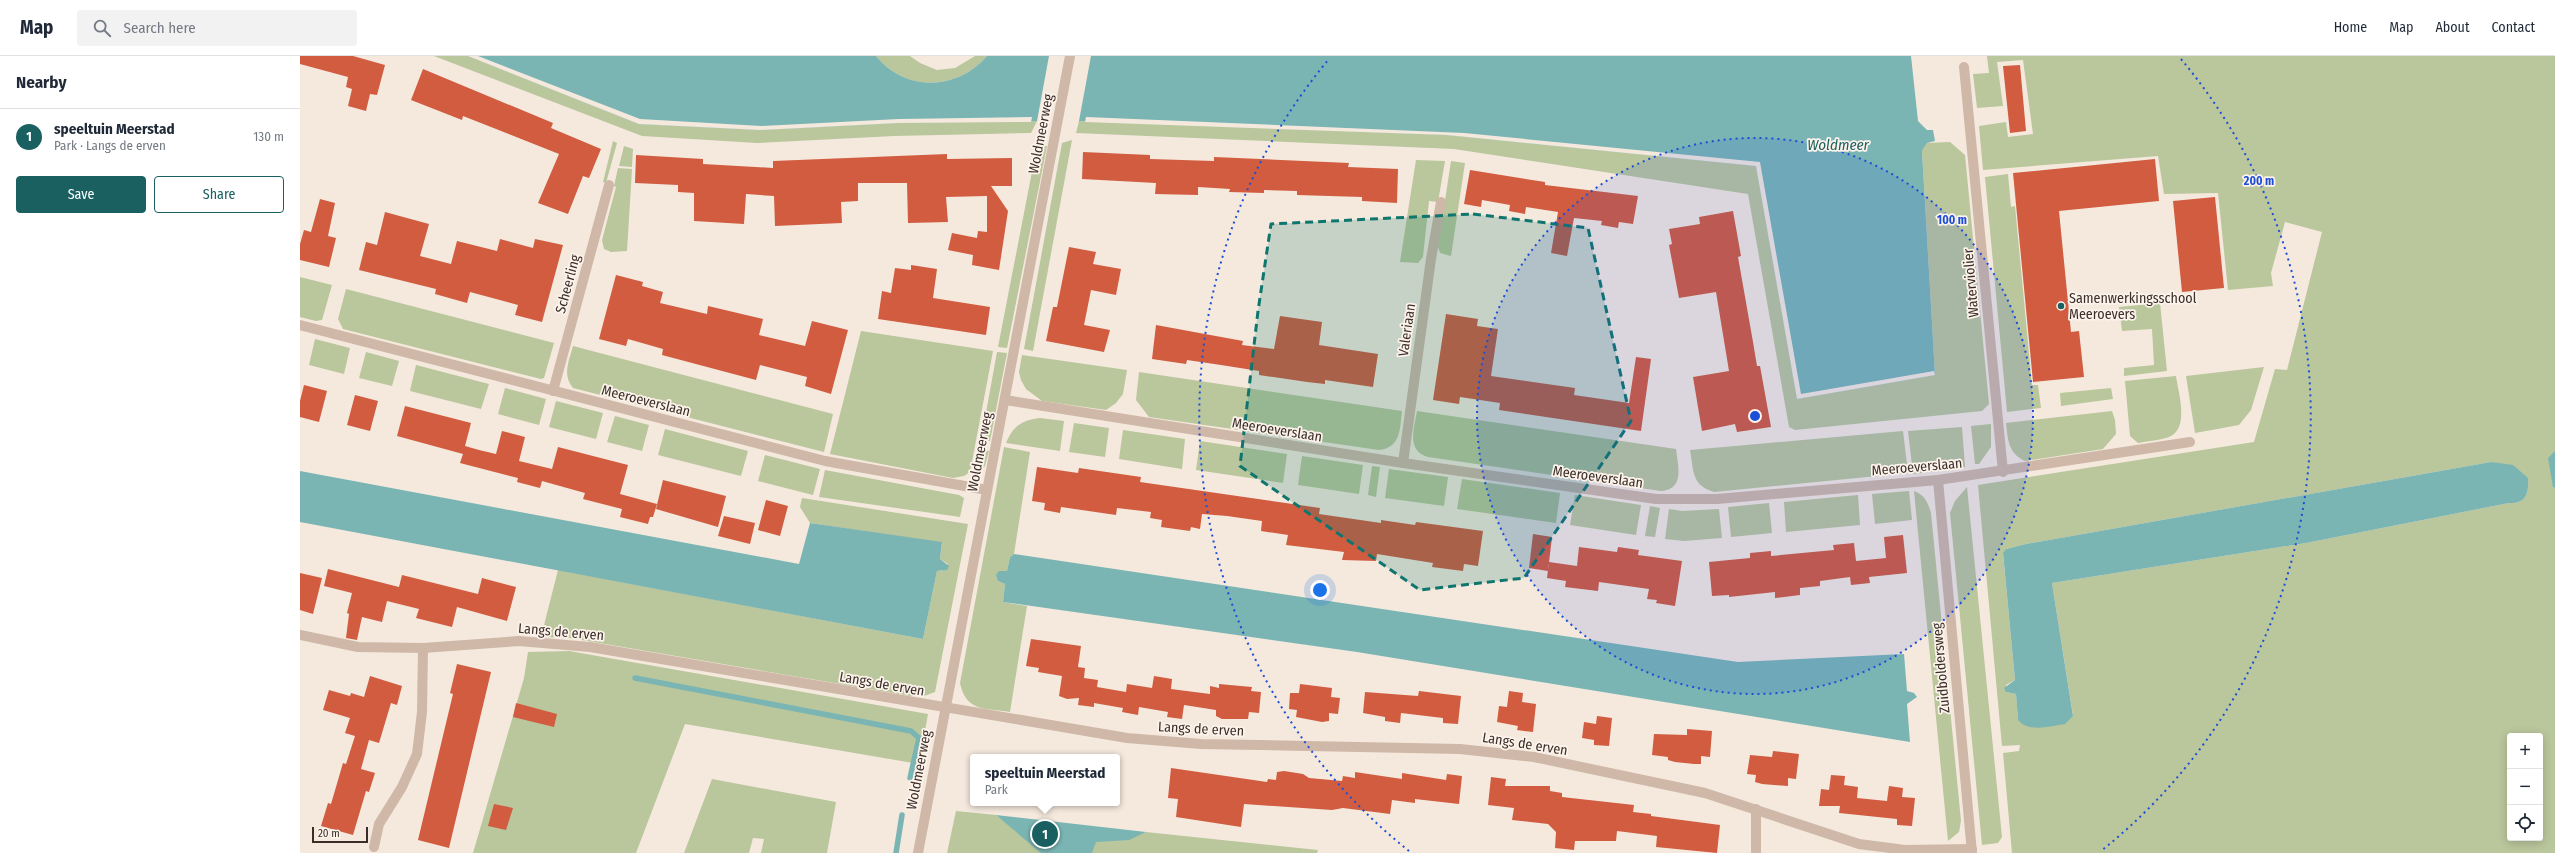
<!DOCTYPE html>
<meta charset="utf-8">
<style>
body{margin:0;font-family:"Fira Sans Condensed",sans-serif;background:#f2f2f3;color:#1f2937}
.controls{position:absolute;right:12px;bottom:12px;display:grid;overflow:hidden;border-radius:4px;box-shadow:0 2px 10px #0003}
.controls button{width:36px;height:36px;display:grid;place-items:center;padding:0;border:0;border-bottom:1px solid #e0e1e3;background:#fff;color:#1f2937;font:20px sans-serif}
.scale{position:absolute;left:12px;bottom:10px;width:56px;box-sizing:border-box;padding-left:4px;border:2px solid #3b2e29;border-top:0;font-size:11px;line-height:14px;white-space:nowrap;color:#3b2e29;-webkit-text-stroke:3px #fcf3eb;paint-order:stroke}
.you{position:absolute;left:1020px;top:534px;width:14px;height:14px;margin:-10px;border:3px solid #fff;border-radius:50%;background:#1a73e8;box-shadow:0 0 0 6px #1a73e833}
.badge{display:grid;place-items:center;width:26px;height:26px;border-radius:50%;background:#1a6061;color:#fff;font-size:13px;font-weight:700}
.pin{position:absolute;translate:-50% -50%;border:2px solid #fff;box-shadow:0 1px 4px #0006}
.popup{position:absolute;left:670px;top:698px;width:150px;height:52px;box-sizing:border-box;display:grid;place-content:center;border-radius:4px;background:#fff;filter:drop-shadow(0 1px 3px #0005);font-size:13px;white-space:nowrap;color:#747a83}
.popup b{font-size:15px;color:#1f2937}
.popup::after{content:'';position:absolute;left:50%;top:100%;margin-left:-8px;border:8px solid transparent;border-top-color:#fff}
.list{margin:0;padding:0;list-style:none}
h2{display:flex;justify-content:space-between;align-items:center;height:52px;margin:0;padding:0 16px;font-size:17px}
h2 small{font-size:13px;font-weight:400;color:#747a83}
.list li{display:grid;grid-template-columns:26px 1fr auto;gap:12px;align-items:center;box-sizing:border-box;height:56px;padding:0 16px;border-top:1px solid #e0e1e3}
.list b{display:block;font-size:15px;white-space:nowrap}
.list p{margin:0;font-size:13px;white-space:nowrap;color:#747a83}
.list em{font-size:13px;font-style:normal;color:#747a83}
.actions{display:flex;gap:8px;padding:12px 16px}
.actions a{flex:1;padding:9px 0;border:1px solid #1a6061;border-radius:4px;text-align:center;font-size:14px;color:#1a6061}
.actions .main{background:#1a6061;color:#fff}
.icon{flex:none;width:22px;height:22px;fill:none;stroke:currentColor;stroke-width:2;stroke-linecap:round;stroke-linejoin:round}
.map{position:relative;flex:none;width:2255px;height:797px;overflow:hidden}
header{display:flex;align-items:center;gap:24px;box-sizing:border-box;height:56px;padding:0 20px;background:#fff;border-bottom:1px solid #e0e1e3}
header strong{font-size:19px}
nav{display:flex;gap:22px;margin-inline-start:auto;font-size:14px}
.search{width:280px;height:36px;background:#f2f2f3;display:flex;align-items:center;gap:10px;box-sizing:border-box;padding:0 14px;border-radius:4px;color:#747a83;font-size:15px}
main{display:flex}
aside{flex:1;background:#fff}
.map>svg:first-child{display:block}
.green{fill:#bac69c;fill-rule:evenodd}
.water{fill:#7ab5b4}
.pier{fill:#f5e9de}
.lines{fill:none;stroke-linecap:round;stroke-linejoin:round}
.stream{stroke:#7ab5b4;stroke-width:5.5}
.building{fill:#d15c40}
.street{stroke:#cfb8a8;stroke-width:10}
.marked{fill:#0f766e;fill-opacity:0.2;stroke:#0f766e;stroke-width:3;stroke-dasharray:8 5;stroke-linejoin:round}
.ring{fill:none;stroke:#1d4ed8;stroke-width:2;stroke-dasharray:2 4}
.poi-dot{fill:#1a6061;stroke:#fcf3eb;stroke-width:1.5}
.labels{text-anchor:middle;dominant-baseline:central;stroke-width:3.5;stroke-linejoin:round;paint-order:stroke}
.street-label{font-size:14px;fill:#3b2e29;stroke:#fcf3eb}
.poi-label{font-size:14px;fill:#3b2e29;stroke:#fcf3eb;text-anchor:start}
.water-label{font-size:15px;font-style:italic;fill:#1a6061;stroke:#fcf3eb}
.centre{fill:#1d4ed8;stroke:#fcf3eb;stroke-width:2}
.ring-label{font-size:12px;text-anchor:middle;font-weight:bold;fill:#1d4ed8;stroke:#fcf3eb;stroke-width:3.5;stroke-linejoin:round;paint-order:stroke}
</style>
<header>
<strong>Map</strong>
<div class="search"><svg class="icon" aria-label="search" viewBox="0 0 24 24"><circle cx="10" cy="10" r="6"/><path d="M15 15l6 6"/></svg>Search here</div>
<nav><a>Home</a><a>Map</a><a>About</a><a>Contact</a></nav>
</header>
<main>
<aside>
<h2>Nearby<small></small></h2>
<ul class="list">
<li><span class="badge">1</span><div><b>speeltuin Meerstad</b><p>Park · Langs de erven</p></div><em>130 m</em></li>
</ul>
<div class="actions"><a class="main">Save</a><a>Share</a></div>
</aside>
<div class="map">
<svg width="2255" height="797" viewBox="0 0 2255 797">
<rect width="100%" height="100%" fill="#f5e9de"/>
<g class="green">
<path d="M134 0H168L339 68 460 74 598 67 737 65 731 77 594 80 457 87 342 80Z"/>
<path d="M576 0H610L620 7 637 14 655 12 675 0H687C657 35 605 36 576 0Z"/>
<path d="M1687 0H2255V395L2253 431 2255 432V797H1712L1703 697 1719 695 1720 689 1702 690 1678 429 1954 386 1975 313 1987 314 2022 176 1985 166 1971 217 1973 230 1928 234 1918 137 1864 138 1858 100 1683 114 1679 70 1706 66 1708 81 1733 78 1723 4 1697 6 1703 50 1677 52 1673 18 1689 17ZM2191 406 2228 422C2229 438 2226 448 2209 447L2006 487 1752 527 1773 659 1718 664 1716 638 1706 636V629L1715 624 1703 498 1706 493 1726 488ZM2210 680H2240V782H2210Z"/>
<path d="M779 65 1147 79 1456 110 1497 343 1635 319 1622 95 1627 87 1650 86 1665 99 1689 348 1682 355 1495 374 1489 371 1448 138 1154 93 776 77Z"/>
<path d="M772 84 733 295 724 293 762 87Z"/>
<path d="M313 85 317 87 306 127 303 126Z"/>
<path d="M324 90 333 93 332 111 319 110Z"/>
<path d="M737 90H747L707 292 698 291Z"/>
<path d="M1116 104 1145 105 1138 146 1129 145 1123 201 1118 207 1100 206Z"/>
<path d="M1151 105 1165 107 1151 200 1140 197 1138 191Z"/>
<path d="M318 112 332 113 327 195 311 196 304 193 302 184 316 131 314 130Z"/>
<path d="M1708 118 1711 151 1715 150 1732 329H1738L1741 352 1707 356 1685 121Z"/>
<path d="M0 221 32 229 22 264 16 265 0 261Z"/>
<path d="M46 233 254 287 244 322 241 323 43 273 38 263Z"/>
<path d="M1860 247 1867 315 1824 320V312L1854 309 1852 273 1822 275 1819 251Z"/>
<path d="M561 275 693 295 670 416 664 420 653 422 530 398Z"/>
<path d="M15 283 50 292 44 318 9 309Z"/>
<path d="M273 290 533 358 524 396 273 332C262 319 269 305 273 290Z"/>
<path d="M66 296 99 305 92 330 59 322Z"/>
<path d="M697 296 707 297 690 385 681 384Z"/>
<path d="M722 299 827 314 823 338 816 347 806 354 742 345 726 333 721 324 719 316Z"/>
<path d="M116 309 189 328 181 353 110 335Z"/>
<path d="M1964 311 1951 354 1939 369 1895 377 1886 320Z"/>
<path d="M839 316 1102 355C1100 372 1101 392 1079 394L849 361 836 344Z"/>
<path d="M1876 320C1878 335 1888 366 1874 378 1867 384 1848 385 1838 387L1830 380 1825 325Z"/>
<path d="M205 332 246 343 239 369 198 358Z"/>
<path d="M1811 332 1813 343 1761 350 1760 337Z"/>
<path d="M256 345 303 357 296 383 249 371Z"/>
<path d="M1117 355 1376 393C1378 410 1385 433 1361 435L1128 401C1106 395 1114 372 1117 355Z"/>
<path d="M1812 355 1815 364 1816 378 1803 393 1725 405C1708 397 1708 384 1706 367Z"/>
<path d="M315 360 349 369 342 395 307 386Z"/>
<path d="M740 362 764 365 760 395 706 387C713 370 722 364 740 362Z"/>
<path d="M774 367 809 372 805 401 769 396Z"/>
<path d="M1691 368V391L1679 408H1675L1671 370Z"/>
<path d="M1662 371 1665 411 1613 418 1608 375Z"/>
<path d="M365 373 448 395 441 420 358 399Z"/>
<path d="M823 374 885 383 882 413 819 403Z"/>
<path d="M1603 375 1608 417 1414 436C1391 429 1394 415 1390 394Z"/>
<path d="M900 385 987 398 983 427 896 414Z"/>
<path d="M704 391 730 396 714 498 710 501 707 515 698 525 705 528 703 546 727 550 710 656C685 652 666 656 660 627Z"/>
<path d="M679 394 689 395 685 410 674 421Z"/>
<path d="M465 399 520 413 513 439 458 425Z"/>
<path d="M1002 400 1063 409 1059 438 998 429Z"/>
<path d="M1072 410 1080 411 1076 441 1068 439Z"/>
<path d="M1089 413 1148 421 1144 450 1085 442Z"/>
<path d="M525 414 659 439 664 442 660 461 519 441Z"/>
<path d="M1162 423 1260 437 1256 467 1157 453Z"/>
<path d="M1667 431 1702 781 1698 787 1682 789 1650 457 1655 445Z"/>
<path d="M1609 435 1612 464 1575 468 1572 438Z"/>
<path d="M1614 435C1625 439 1628 447 1631 457L1661 765 1659 776 1648 785Z"/>
<path d="M1275 439 1341 449 1336 479 1270 469Z"/>
<path d="M1558 439 1560 469 1486 476 1484 446Z"/>
<path d="M502 442 668 468 635 636 624 640H611L270 582 241 581 258 514 623 583 637 515H642L648 508 640 503 642 487 510 467 500 451Z"/>
<path d="M1469 447 1472 477 1431 481 1428 451Z"/>
<path d="M1350 450 1360 452 1355 481 1345 480Z"/>
<path d="M1369 453 1382 455 1419 453 1422 482 1384 485 1365 483Z"/>
<path d="M269 595 628 658 619 708 385 668 336 797H173L224 622 228 596Z"/>
<path d="M412 723 536 746 527 797H461L464 783 453 782 449 797H384Z"/>
<path d="M656 755 696 759 701 763 841 778 846 776 1018 794 1017 797H647Z"/>
</g>
<g class="water">
<path d="M168 0H576C605 36 657 35 687 0H749L737 65 598 67 460 74 339 68Z"/>
<path d="M791 0H1611L1618 65 1627 74H1633L1635 85 1627 87 1622 95 1635 319 1497 343 1456 110 1147 79 779 65Z"/>
<path d="M2255 395V432L2253 431 2248 402Z"/>
<path d="M2191 406 2213 409 2228 422C2229 438 2226 448 2209 447L2006 487 1752 527 1773 660 1765 668C1750 670 1729 677 1718 664L1716 638 1706 636 1704 632 1715 624 1703 497 1706 493 1726 488Z"/>
<path d="M0 415 499 508 510 467 642 486 640 503 649 510 647 514 637 515 623 583 0 466Z"/>
<path d="M714 498 1438 606 1604 598 1607 635 1614 637 1617 641 1607 648 1610 686 1057 596 703 546 705 528 698 525 696 519 699 515H707L710 501Z"/>
<path d="M696 759 846 776 829 784 796 786 792 797H741Z"/>
</g>
<g class="pier">
<path d="M168 0H178L340 63 461 70 599 63 732 61 731 66 598 67 460 74 339 68Z"/>
<path d="M786 61 1164 77 1460 106 1501 338 1634 315 1635 319 1497 343 1456 110 1147 79 785 66Z"/>
</g>
<g class="lines">
<g class="stream">
<path d="M335 622 611 675 619 682 610 722"/>
<path d="M596 797 602 759"/>
</g>
</g>
<g class="building">
<path d="M0 0H53L85 9 77 39 70 38 66 55 48 50 52 33 46 31 48 21 0 8Z"/>
<path d="M1720 9 1726 75 1710 77 1703 10Z"/>
<path d="M123 13 253 67 251 72 301 93 289 122 283 120 268 158 238 147 259 98 163 60 162 64 111 44Z"/>
<path d="M783 96 850 99V103L914 105V101L1049 107 1048 111 1098 113 1097 147 1062 145V141L997 139V135L964 134V137L929 136 930 133 898 131V139L855 138 856 127 782 123Z"/>
<path d="M647 98V103L712 102V130H691L708 155 699 214 672 209 673 199 648 194 652 177 677 182 678 175 687 176V140L646 141 648 166 608 167 607 127H558V145L541 146 542 167 475 170 474 140 446 138 444 168 394 165V137L378 136V129L335 127 336 99 403 103V108L473 112V105Z"/>
<path d="M1855 103 1859 145 1759 155 1771 276 1779 275 1784 321 1733 326 1713 117Z"/>
<path d="M1170 114 1245 126V129L1338 140 1333 168 1319 166 1318 172 1301 169 1302 165 1274 162 1267 200 1251 197 1258 156 1226 151 1225 158 1209 155 1210 149 1182 144 1181 151 1164 148Z"/>
<path d="M1915 141 1924 232 1882 236 1873 145Z"/>
<path d="M20 143 35 147 28 180 36 182 29 211 0 204V188L4 174 11 176Z"/>
<path d="M1433 155 1441 200 1438 201 1453 286 1457 310H1460L1471 371 1437 376 1435 368 1402 375 1393 321 1429 315 1416 236 1379 242 1369 189 1372 188 1369 173 1400 168 1399 161Z"/>
<path d="M85 156 129 168 120 200 151 208 157 185 197 195 200 183 233 192 235 183 263 189 242 266 215 259 218 249 170 236 167 247 135 238 136 233 59 214 66 186 77 189Z"/>
<path d="M769 191 796 196 793 208 821 213 816 239 791 234 784 269 810 274 804 296 746 285 753 251H757Z"/>
<path d="M611 209 637 213 633 242 690 251 686 279 578 263 582 235 591 237 595 212 611 214Z"/>
<path d="M316 219 343 226 342 230 363 236 360 247 407 258 408 250 463 263 459 279 505 290 512 265 548 274 531 338 505 330 507 321 460 309 456 324 362 299 363 293 328 283 326 290 299 283Z"/>
<path d="M1146 258 1178 263 1177 270 1198 273 1191 320 1275 332 1274 339 1329 347 1336 301 1351 303 1341 375 1199 354 1200 347 1160 341 1159 348 1133 344Z"/>
<path d="M980 260 1022 266 1019 289 1078 298 1073 331 1025 324V328L1007 326 959 319V315L921 309 887 304 886 308 852 303 856 269 943 285 942 289 974 293Z"/>
<path d="M4 329 27 335 19 366 0 361V345Z"/>
<path d="M55 339 78 345 70 375 47 369Z"/>
<path d="M105 350 171 367 165 390 179 394 196 398 202 375 225 381 219 405 252 413 258 391 328 409 320 438 357 448 353 461H350L348 468 320 461 322 453 283 443 285 437 242 425 240 432 217 426 218 422 160 407 163 398 97 380Z"/>
<path d="M737 411 778 417 779 412 841 421 840 426 1020 452 1019 458 1081 467V464L1115 469 1116 466 1183 475 1178 510 1164 508 1163 515 1132 511 1133 507 1077 498 1076 505 1042 504 1044 496 986 489 988 479 961 475 962 465 927 460 902 458 900 473 891 471 890 475 861 471 862 464 850 462 851 456 817 452 816 459 761 451 760 457 744 454 745 447 732 445Z"/>
<path d="M363 424 426 440 418 471 356 453Z"/>
<path d="M466 444 488 450 480 480 458 474Z"/>
<path d="M424 460 455 467 450 488 418 480Z"/>
<path d="M1233 478 1252 481 1248 515 1229 512Z"/>
<path d="M1603 479 1607 517 1569 521 1570 527 1551 529 1550 521 1520 525V530L1500 532V539L1475 542V536L1429 541V539L1412 540 1409 506 1450 502V497L1471 495V500L1534 494 1533 489 1554 487 1556 505 1586 502 1584 481Z"/>
<path d="M1279 491 1317 496 1318 491 1339 494 1338 499 1382 505 1375 550 1356 547 1357 544 1347 543 1349 533 1299 526 1298 535 1265 531 1266 525 1247 522 1249 506 1277 510Z"/>
<path d="M28 513 99 531 102 519 178 538 182 522 216 531 207 565 157 551 152 571 116 562 119 553 87 545 82 566 62 561 57 584 46 582 49 558 47 557 52 537 24 530Z"/>
<path d="M0 517 22 522 13 558 0 554Z"/>
<path d="M731 583 781 590 778 611 785 612 784 622 798 624 797 631 826 636 827 628 852 632 854 620 872 623 871 633 910 638V630L919 632V628L952 631 951 635 961 636 959 657 949 656 948 663H922L916 660V654L884 649 882 663 867 661 868 656 839 651 838 659 822 656 823 652 794 647V651L778 649 779 642 767 643 759 640 762 620 738 616 739 612 726 610Z"/>
<path d="M157 608 191 616 149 792 118 784 153 638 150 637Z"/>
<path d="M70 620 102 630 97 649 91 647 79 687 69 684 61 713 75 717 69 736 66 735 53 779 21 770 28 747 31 748 43 707 46 708 55 680 45 677 50 662 23 654 29 634 50 640 51 637 64 641Z"/>
<path d="M1000 628 1032 632 1031 641 1040 642 1038 658 1029 657V665L1022 666 996 661 997 654 989 653 990 637H999Z"/>
<path d="M1119 635 1161 640 1158 668 1143 667V662L1101 657 1100 667 1085 665V661L1063 657 1065 636 1118 640Z"/>
<path d="M1209 635 1223 637 1222 646 1236 648 1233 676 1217 674 1218 670 1197 666 1199 650 1207 651Z"/>
<path d="M216 647 257 658 254 671 213 661Z"/>
<path d="M1297 660 1312 662 1309 690 1294 689V684L1282 682 1284 666 1296 668Z"/>
<path d="M1387 673 1412 675 1410 701 1401 700V708H1394L1375 706 1368 704V701L1352 699 1354 678 1387 679Z"/>
<path d="M1473 695 1499 698 1496 723 1488 722V730L1462 728 1455 726 1456 719 1447 718 1450 699 1472 701Z"/>
<path d="M871 712 967 726 968 723 976 724 977 716 984 715 1003 718 1009 722 1042 725 1043 720 1055 722V716L1102 723V717L1146 724 1147 718 1162 720 1159 748 1115 743V747L1092 744 1090 758 1043 752 1032 754 944 748 941 771 876 761 878 743 868 742Z"/>
<path d="M1531 719 1545 720 1544 729 1558 731 1557 742 1587 745 1589 730 1603 732 1602 741 1615 742 1612 770 1597 769V763L1539 757 1540 750H1519L1521 733 1529 734Z"/>
<path d="M1191 721 1206 723 1205 730H1250V735L1262 737V741L1334 749 1333 756 1351 758V760L1420 769 1417 797 1356 791 1357 780 1317 775 1316 785H1275L1274 794 1255 792 1256 776 1248 768 1212 764 1214 752 1188 749Z"/>
<path d="M194 748 213 752 206 774 188 770Z"/>
</g>
<g class="lines">
<g class="street">
<path d="M1664 11 1703 416"/>
<path d="M0 269 525 405 687 434"/>
<path d="M253 335 309 129"/>
<path d="M705 344 1103 407 1356 443H1417L1638 424 1890 386"/>
<path d="M1103 407 1131 203 1141 146"/>
<path d="M1638 424 1672 797"/>
<path d="M0 579 58 591 123 592 219 585 290 591 827 682 901 688 1160 693 1234 701 1405 737 1559 788 1605 794 1672 793"/>
<path d="M1456 753V797"/>
<path d="M74 791 79 768 102 731 117 698 122 656 123 592"/>
<path d="M618 797 770 0"/>
</g>
</g>
<path class="marked" d="M1173 158 1288 172 1331 365 1224 522 1120 534 940 410 958 255 971 168Z"/>
<circle cx="1455" cy="360" r="278" fill="#1d4ed8" fill-opacity=".12"/>
<g class="ring">
<circle cx="1455" cy="360" r="278"/>
<path d="M1109 795A556 556 0 0 1 1029 3M1881 3A556 556 0 0 1 1801 795"/>
</g>
<circle class="poi-dot" cx="1761" cy="250" r="4"/>
<g class="labels">
<g class="street-label">
<text transform="translate(741 78) rotate(-79)">Woldmeerweg</text>
<text transform="translate(1671 227) rotate(-95)">Waterviolier</text>
<text transform="translate(268 228) rotate(-75)">Scheerling</text>
<text transform="translate(1107 274) rotate(-82)">Valeriaan</text>
<text transform="translate(346 345) rotate(14)">Meeroeverslaan</text>
<text transform="translate(977 374) rotate(9)">Meeroeverslaan</text>
<text transform="translate(680 396) rotate(-79)">Woldmeerweg</text>
<text transform="translate(1617 411) rotate(-5)">Meeroeverslaan</text>
<text transform="translate(1298 421) rotate(8)">Meeroeverslaan</text>
<text transform="translate(261 576) rotate(5)">Langs de erven</text>
<text transform="translate(1641 612) rotate(-95)">Zuidboldersweg</text>
<text transform="translate(582 628) rotate(10)">Langs de erven</text>
<text transform="translate(901 673) rotate(3)">Langs de erven</text>
<text transform="translate(1225 688) rotate(9)">Langs de erven</text>
<text transform="translate(619 714) rotate(-79)">Woldmeerweg</text>
</g>
<g class="poi-label">
<text x="1769" y="242">Samenwerkingsschool<tspan x="1769" dy="16">Meeroevers</tspan></text>
</g>
<g class="water-label">
<text x="1538" y="89">Woldmeer</text>
</g>
</g>
<circle cx="1455" cy="360" r="6" class="centre"/>
<g class="ring-label">
<text x="1959" y="129">200 m</text>
<text x="1652" y="168">100 m</text>
</g>
</svg>
<div class="controls">
<button>+</button>
<button>−</button>
<button><svg class="icon" aria-label="locate" viewBox="0 0 24 24"><circle cx="12" cy="12" r="6"/><path d="M12 2v4M12 18v4M2 12h4M18 12h4"/></svg></button>
</div>
<div class="scale">20 m</div>
<div class="you"></div>
<div class="pin badge" style="left:745px;top:778px">1</div>
<div class="popup"><b>speeltuin Meerstad</b>Park</div>
</div>
</main>
